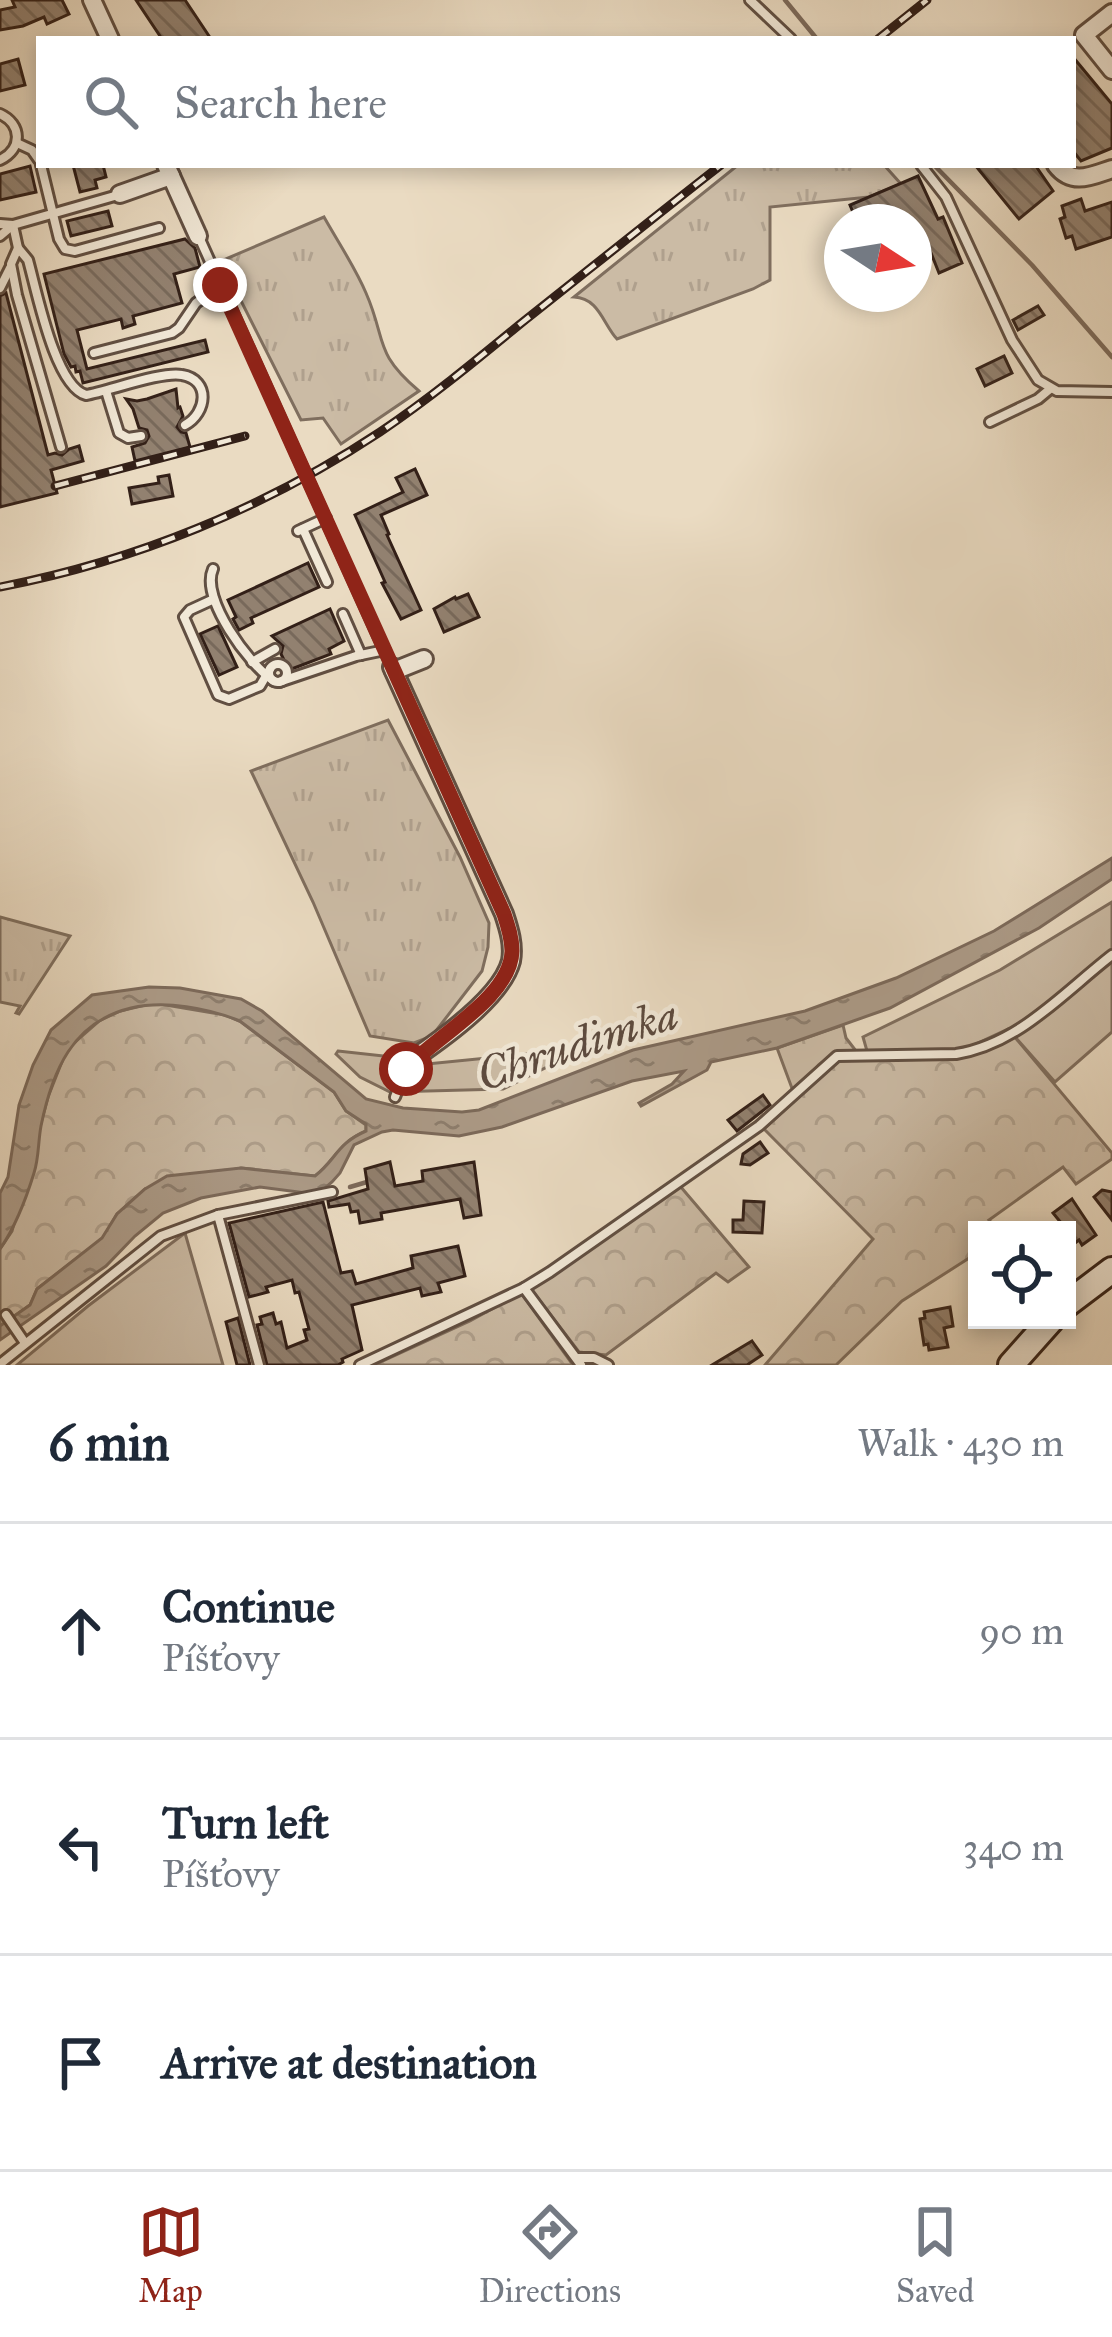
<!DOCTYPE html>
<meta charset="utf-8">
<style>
body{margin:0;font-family:"IM FELL Great Primer",serif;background:#f6f6f7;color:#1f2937}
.controls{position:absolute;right:36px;bottom:36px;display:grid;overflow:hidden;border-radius:0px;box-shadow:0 6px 18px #0003}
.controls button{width:108px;height:108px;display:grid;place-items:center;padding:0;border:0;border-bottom:3px solid #e0e1e3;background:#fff;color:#1f2937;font:60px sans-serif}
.compass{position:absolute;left:824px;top:204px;width:108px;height:108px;border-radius:50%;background:#fff;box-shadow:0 6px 18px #0003;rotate:102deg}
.stop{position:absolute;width:36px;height:36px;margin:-27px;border:9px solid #8f2418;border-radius:50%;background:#fff}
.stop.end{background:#8f2418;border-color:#fff;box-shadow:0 3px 12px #0008}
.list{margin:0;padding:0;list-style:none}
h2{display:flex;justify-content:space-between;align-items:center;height:156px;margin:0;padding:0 48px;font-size:51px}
h2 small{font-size:39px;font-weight:400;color:#747a83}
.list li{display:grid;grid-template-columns:78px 1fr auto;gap:36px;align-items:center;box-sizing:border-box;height:216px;padding:0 48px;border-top:3px solid #e0e1e3}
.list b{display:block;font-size:45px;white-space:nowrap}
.list p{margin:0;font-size:39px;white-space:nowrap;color:#747a83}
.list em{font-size:39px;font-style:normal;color:#747a83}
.icon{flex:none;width:66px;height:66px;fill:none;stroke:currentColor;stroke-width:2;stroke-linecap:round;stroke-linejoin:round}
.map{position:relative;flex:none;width:1112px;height:1365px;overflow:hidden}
.search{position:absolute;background:#fff;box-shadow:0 6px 18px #0003;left:36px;right:36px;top:36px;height:132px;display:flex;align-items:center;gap:30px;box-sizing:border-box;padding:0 42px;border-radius:0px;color:#747a83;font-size:45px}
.sheet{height:804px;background:#fff}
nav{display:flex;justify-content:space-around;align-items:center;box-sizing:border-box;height:168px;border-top:3px solid #e0e1e3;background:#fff;font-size:33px;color:#747a83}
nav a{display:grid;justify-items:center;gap:6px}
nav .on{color:#8f2418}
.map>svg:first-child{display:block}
.grass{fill:url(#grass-tufts);stroke:#7f6e5e;stroke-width:3}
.forest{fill:url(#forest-crowns);stroke:#7f6e5e;stroke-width:3}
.green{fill:#cbbba5;stroke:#7f6e5e;stroke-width:3}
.water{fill:url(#water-ripples);stroke:#7c6a5b;stroke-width:3}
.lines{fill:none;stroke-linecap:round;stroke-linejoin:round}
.stream{stroke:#7c6a5b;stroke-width:4.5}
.building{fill:url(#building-back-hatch);stroke:#332018;stroke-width:3}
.lane-casing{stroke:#614f42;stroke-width:14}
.street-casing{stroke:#614f42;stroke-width:22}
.secondary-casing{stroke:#332018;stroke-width:30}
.lane{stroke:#f1e8d7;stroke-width:8}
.street{stroke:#f1e8d7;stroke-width:16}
.secondary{stroke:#f1e8d7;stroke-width:24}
.rail-casing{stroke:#332018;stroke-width:9}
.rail{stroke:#f1e8d7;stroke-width:4.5;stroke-dasharray:14;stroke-linecap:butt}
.route{stroke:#8f2418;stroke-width:15}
.labels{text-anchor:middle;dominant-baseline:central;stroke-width:9;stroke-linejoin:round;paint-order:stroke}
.water-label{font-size:45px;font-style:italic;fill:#5d4b3f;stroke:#f1e8d7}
</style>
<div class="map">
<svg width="1112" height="1365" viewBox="0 0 1112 1365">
<defs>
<pattern id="grass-tufts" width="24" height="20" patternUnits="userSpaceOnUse" patternTransform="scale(3)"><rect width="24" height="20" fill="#cbbba5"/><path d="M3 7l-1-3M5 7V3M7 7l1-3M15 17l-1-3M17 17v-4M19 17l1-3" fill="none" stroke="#afa08d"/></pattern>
<pattern id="forest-crowns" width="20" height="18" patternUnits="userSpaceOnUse" patternTransform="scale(3)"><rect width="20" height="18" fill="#cbbba5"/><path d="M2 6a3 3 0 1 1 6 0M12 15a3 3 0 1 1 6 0" fill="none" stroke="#afa08d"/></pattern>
<pattern id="water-ripples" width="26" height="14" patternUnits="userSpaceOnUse" patternTransform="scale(3)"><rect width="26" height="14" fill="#ac9b88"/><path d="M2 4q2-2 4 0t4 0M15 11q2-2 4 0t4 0" fill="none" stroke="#8d7e6e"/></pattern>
<pattern id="building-back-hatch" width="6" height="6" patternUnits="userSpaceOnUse" patternTransform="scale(3)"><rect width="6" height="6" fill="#928170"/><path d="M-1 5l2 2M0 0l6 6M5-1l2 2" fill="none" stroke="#78695b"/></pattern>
</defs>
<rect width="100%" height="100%" fill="#eadbc2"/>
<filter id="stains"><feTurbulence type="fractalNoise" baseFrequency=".00167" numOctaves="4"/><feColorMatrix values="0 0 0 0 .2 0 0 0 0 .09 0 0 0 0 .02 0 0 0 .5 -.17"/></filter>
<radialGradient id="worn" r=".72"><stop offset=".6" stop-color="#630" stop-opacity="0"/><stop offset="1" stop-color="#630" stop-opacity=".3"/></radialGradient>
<g class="grass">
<path d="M738 165H884L901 184 869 197 770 207V280L753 289 617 339C603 324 599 298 574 297Z"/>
<path d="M324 217C338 242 355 267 366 293 387 341 373 352 419 391L341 444 323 418 301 420 221 261Z"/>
<path d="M388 720 460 857 489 923 488 947 482 971 432 1036 414 1043 370 1036 313 902 251 771Z"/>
<path d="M0 917 70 936 19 1014 16 1013 20 1006 0 1002Z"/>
</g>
<g class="forest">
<path d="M154 1003 225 1015 241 1022 334 1092 346 1111 366 1125V1131C338 1143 336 1159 315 1176L241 1168 145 1189 117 1214 103 1238 37 1289 30 1305 0 1326V1249L12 1231 48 1097 67 1049 99 1021 120 1011Z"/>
<path d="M843 1025 846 1038 856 1051H929L1008 1029 1112 1153V1159L1076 1184 1063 1167 989 1220 998 1230H977V1253L902 1301 836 1365H765L873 1239 764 1129 796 1099 777 1048Z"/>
<path d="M680 1186 749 1267 728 1282 716 1273 606 1355 579 1352 530 1288 556 1273Z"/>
<path d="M521 1293 573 1365H374L470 1321Z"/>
</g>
<g class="green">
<path d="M1112 902V1032L1055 1082 1008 1029 965 1049 867 1051 863 1037 1000 970Z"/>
<path d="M338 1051 402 1058 401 1062 417 1065 557 1051 559 1061 503 1089 390 1092 360 1077 336 1054Z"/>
<path d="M185 1233 223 1365H17L88 1306Z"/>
</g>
<path class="water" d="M1112 858V879L1039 928 890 1008 777 1048 711 1062 707 1070 641 1106 639 1103 672 1084 684 1071 632 1081 502 1127 459 1136 393 1130 382 1132 354 1145 340 1173 332 1182 325 1188 306 1193 260 1187 201 1198 163 1213 135 1236 106 1266 0 1340V1326L30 1305 37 1289 102 1238 117 1214 145 1189 167 1176 241 1168 315 1176C337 1159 336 1144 366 1131V1124L346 1111 334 1092 240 1021C208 1008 165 1000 131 1008 72 1022 52 1072 41 1126 38 1142 39 1158 34 1173 26 1199 16 1226 0 1249V1193L8 1177 19 1105 33 1065 51 1030 92 995 149 987 180 988 241 999 262 1011 366 1099 403 1108 462 1112 479 1110 633 1050 805 1011 896 978 994 931Z"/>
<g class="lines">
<g class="stream">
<path d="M785 0 817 39"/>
<path d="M934 165 1032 265 1112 357"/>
<path d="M350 1187 367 1182"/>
</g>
</g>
<g class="building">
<path d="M12 0H62L69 14 47 24 44 17 23 26 0 30V10L15 7Z"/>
<path d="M136 0H185L211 39H162Z"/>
<path d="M1073 57 1112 104V148L1081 161 1073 151Z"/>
<path d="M18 59 25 85 0 91V64Z"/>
<path d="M73 165H103L106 177 95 180 97 188 80 192Z"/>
<path d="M975 165H1035L1053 191 1019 219Z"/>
<path d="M30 166 36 192 0 200V174Z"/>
<path d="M918 176 938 219 943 217 962 263 939 273 927 243 914 249V222H892L889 212 857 222 850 205Z"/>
<path d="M1081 199 1085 211 1112 202V237L1076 249 1072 236 1066 238 1060 219 1065 217 1062 206Z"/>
<path d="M108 211 112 226 71 236 67 221Z"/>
<path d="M185 239 195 248 200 267 174 274 182 303 133 316 135 324 123 328 121 319 77 330 87 369 205 340 208 352 83 383 80 371 76 372 75 366 71 367 64 354 44 274Z"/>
<path d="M6 293 48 455 55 453 62 455 69 449 79 446 83 461 51 470 57 493 0 507V296Z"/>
<path d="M1038 306 1044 315 1018 330 1013 320Z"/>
<path d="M1004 356 1012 373 985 386 977 369Z"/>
<path d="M176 389 178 408 180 407 183 416 177 427 181 432 186 433 190 447 135 461 132 447 145 443 149 436 147 430 139 428 133 409 126 399 137 401 147 399Z"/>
<path d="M415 469 427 495 381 515 389 534 387 535 421 610 401 619 382 583 385 582 355 515 403 492 396 478Z"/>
<path d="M169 475 173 496 132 504 129 488 159 483 158 477Z"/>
<path d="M308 563 319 587 251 618 253 623 239 630 233 619 236 617 228 600Z"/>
<path d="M468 594 479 617 444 632 434 609 455 597 456 599Z"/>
<path d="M330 609 344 641 329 649 331 654 289 670 281 654 283 646 272 636Z"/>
<path d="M218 626 237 667 219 675 200 634Z"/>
<path d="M763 1095 770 1105 737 1131 728 1120Z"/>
<path d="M760 1142 768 1153 750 1165 741 1164 743 1154Z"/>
<path d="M390 1162 395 1186 423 1181 422 1171 474 1162 481 1215 464 1218 460 1199 381 1213 382 1219 360 1223 358 1211 351 1212 349 1204 329 1207 328 1201 368 1189 365 1169Z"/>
<path d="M1102 1190 1112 1192V1220L1094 1197Z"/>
<path d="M1072 1199 1096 1235 1082 1245 1079 1240 1067 1249V1230L1053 1213Z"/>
<path d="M744 1201 764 1202 762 1233 733 1232V1220H743Z"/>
<path d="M323 1202 341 1273 352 1271 356 1284 413 1268 411 1256 458 1246 465 1276 438 1283 441 1292 422 1296 420 1288 352 1305 362 1350 342 1359 343 1362 338 1365H267L257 1325 262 1324 260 1317 273 1313 276 1324 281 1322 287 1348 307 1340 304 1330 309 1329 299 1292 295 1293 292 1280 266 1287 268 1292 249 1297 229 1223Z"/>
<path d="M950 1307 953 1326 944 1328 948 1347 929 1350 928 1344 924 1345 920 1319 925 1318 924 1312Z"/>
<path d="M238 1318 250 1365H237L226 1322Z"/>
<path d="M752 1341 762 1355 747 1365H712Z"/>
</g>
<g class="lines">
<defs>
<g id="lane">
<path d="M750 0 791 39"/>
<path d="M0 114C22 124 23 149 0 160"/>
<path d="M17 143 32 150 39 160"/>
<path d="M41 165 59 239 65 249 75 251 159 228"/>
<path d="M921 165 946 197 1012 340 1038 380 1057 391 1112 392"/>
<path d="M0 224 13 225 0 236"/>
<path d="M199 237 392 667"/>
<path d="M18 248 13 225 118 195"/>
<path d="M0 288 10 268"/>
<path d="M94 353 172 333 179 328 196 303 221 285"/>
<path d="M106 391 119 433 128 438 141 436"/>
<path d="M990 422 1038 399 1050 389"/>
<path d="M61 447 17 295 11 264 18 248 28 260C37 292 55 386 86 395 109 391 162 371 182 375 211 380 207 413 185 425"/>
<path d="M303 529 327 582"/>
<path d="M298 531 326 518"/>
<path d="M213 569C200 598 249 665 274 681"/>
<path d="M214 599 190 610 184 617 218 695 229 699 260 686 270 669"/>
<path d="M343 614 361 655"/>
<path d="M252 662 275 649"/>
<circle cx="278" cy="673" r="9"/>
<path d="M279 682 356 656 385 650"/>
<path d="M395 1097 406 1069 417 1057"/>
<path d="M218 1215 332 1192"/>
<path d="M524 1288 581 1365"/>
<path d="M6 1315 25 1343"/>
<path d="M577 1358H594L608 1365"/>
<path d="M0 1364 161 1236 218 1215 259 1365"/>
<path d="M360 1365 524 1288 550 1272 759 1126 837 1056 956 1054C1019 1044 1063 993 1112 955"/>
</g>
<g id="street">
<path d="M92 0 110 39"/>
<path d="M1112 13 1084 35 1112 70"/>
<path d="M166 165 198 236"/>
<path d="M1056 165C1072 186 1091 176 1112 169"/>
<path d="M120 194 171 176"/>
<path d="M392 667 504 914C509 929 514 945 511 961 502 996 446 1036 417 1056"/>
<path d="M394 671 424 659"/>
</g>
<g id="secondary">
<path d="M1067 1304 1112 1270"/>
<path d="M1011 1365 1051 1320"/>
</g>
</defs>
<use href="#lane" class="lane-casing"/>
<use href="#street" class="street-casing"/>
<use href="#secondary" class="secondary-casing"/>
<use href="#lane" class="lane"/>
<use href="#street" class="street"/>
<use href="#secondary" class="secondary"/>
<defs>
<g id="rail">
<path d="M878 39 927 0"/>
<path d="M55 486 245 436"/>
<path d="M0 587C135 561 265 508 380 432 429 399 474 362 519 325 586 272 653 218 721 165"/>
</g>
</defs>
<use href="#rail" class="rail-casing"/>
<use href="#rail" class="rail"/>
</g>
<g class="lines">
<path class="route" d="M220 285 504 914C508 926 512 938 512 951 511 998 434 1037 406 1069"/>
</g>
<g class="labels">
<g class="water-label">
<text transform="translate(577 1044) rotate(-18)">Chrudimka</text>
</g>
</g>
<rect width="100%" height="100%" filter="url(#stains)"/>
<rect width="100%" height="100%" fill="url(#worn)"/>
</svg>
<div class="controls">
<button><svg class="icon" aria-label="locate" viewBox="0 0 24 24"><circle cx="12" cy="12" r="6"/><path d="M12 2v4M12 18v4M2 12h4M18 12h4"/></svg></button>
</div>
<svg class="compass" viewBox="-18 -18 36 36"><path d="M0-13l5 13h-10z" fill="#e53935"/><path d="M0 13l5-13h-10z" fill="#747a83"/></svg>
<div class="stop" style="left:406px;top:1069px"></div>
<div class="stop end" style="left:220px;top:285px"></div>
<div class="search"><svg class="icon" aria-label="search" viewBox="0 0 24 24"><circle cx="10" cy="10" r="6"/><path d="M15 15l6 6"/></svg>Search here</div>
</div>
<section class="sheet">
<h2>6 min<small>Walk · 430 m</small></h2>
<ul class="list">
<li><svg class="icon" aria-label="ahead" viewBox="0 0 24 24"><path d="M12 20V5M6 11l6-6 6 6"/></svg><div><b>Continue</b><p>Píšťovy</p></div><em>90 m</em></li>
<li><svg class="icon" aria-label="left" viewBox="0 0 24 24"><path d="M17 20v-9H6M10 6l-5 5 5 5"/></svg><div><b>Turn left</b><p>Píšťovy</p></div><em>340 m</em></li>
<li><svg class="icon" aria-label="arrive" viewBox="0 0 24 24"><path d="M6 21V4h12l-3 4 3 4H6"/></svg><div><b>Arrive at destination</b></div></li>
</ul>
</section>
<nav>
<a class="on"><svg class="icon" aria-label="map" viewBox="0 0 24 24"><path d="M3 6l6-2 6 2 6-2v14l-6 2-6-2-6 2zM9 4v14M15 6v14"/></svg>Map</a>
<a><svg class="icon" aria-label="directions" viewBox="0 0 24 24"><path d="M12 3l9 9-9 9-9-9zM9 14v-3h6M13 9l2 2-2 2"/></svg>Directions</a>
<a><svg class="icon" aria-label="saved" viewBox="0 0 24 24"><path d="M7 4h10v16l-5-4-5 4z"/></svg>Saved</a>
</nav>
